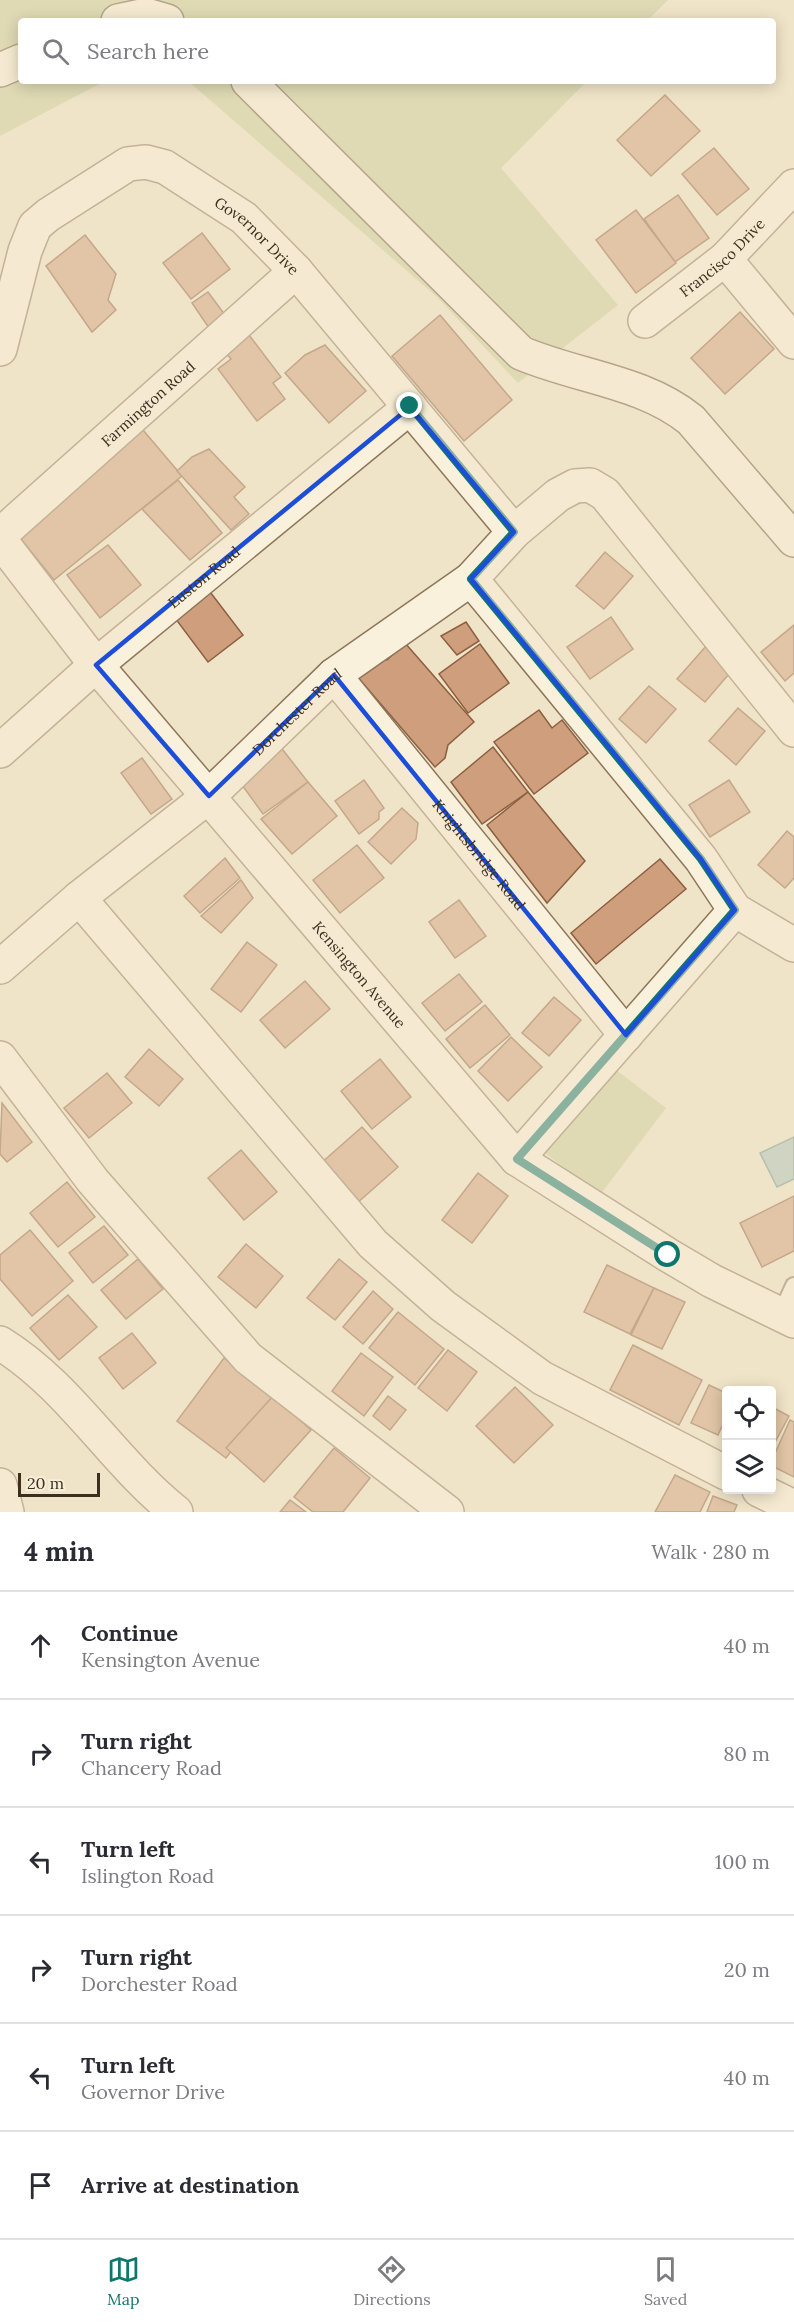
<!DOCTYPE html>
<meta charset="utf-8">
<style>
body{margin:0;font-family:Lora,serif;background:#f7f7f7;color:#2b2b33}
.controls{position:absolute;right:18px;bottom:18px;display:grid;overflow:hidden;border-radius:6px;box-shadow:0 3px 15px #0003}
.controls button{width:54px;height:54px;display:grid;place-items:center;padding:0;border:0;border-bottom:2px solid #e1e1e2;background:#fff;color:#2b2b33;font:30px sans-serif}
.scale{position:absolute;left:18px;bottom:15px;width:82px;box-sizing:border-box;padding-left:6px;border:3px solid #3d2e20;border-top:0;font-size:16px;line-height:21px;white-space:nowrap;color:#3d2e20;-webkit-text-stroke:4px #f7eed8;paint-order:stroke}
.stop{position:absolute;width:18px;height:18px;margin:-14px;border:4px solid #0f766e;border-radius:50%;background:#fff}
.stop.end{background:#0f766e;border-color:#fff;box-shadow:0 2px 6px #0008}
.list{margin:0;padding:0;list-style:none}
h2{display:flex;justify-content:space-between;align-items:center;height:78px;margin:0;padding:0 24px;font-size:26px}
h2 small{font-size:20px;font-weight:400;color:#7c7c81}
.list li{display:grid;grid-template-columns:39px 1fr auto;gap:18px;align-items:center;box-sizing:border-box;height:108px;padding:0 24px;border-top:2px solid #e1e1e2}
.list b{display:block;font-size:22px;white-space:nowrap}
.list p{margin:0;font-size:20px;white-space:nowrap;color:#7c7c81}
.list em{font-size:20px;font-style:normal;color:#7c7c81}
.icon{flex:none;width:33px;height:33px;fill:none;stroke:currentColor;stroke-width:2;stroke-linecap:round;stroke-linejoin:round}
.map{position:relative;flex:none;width:794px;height:1512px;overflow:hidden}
.search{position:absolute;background:#fff;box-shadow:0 3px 15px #0003;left:18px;right:18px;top:18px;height:66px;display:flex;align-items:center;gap:15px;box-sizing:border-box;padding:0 21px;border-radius:6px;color:#7c7c81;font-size:22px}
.sheet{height:726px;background:#fff}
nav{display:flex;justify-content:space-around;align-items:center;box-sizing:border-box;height:84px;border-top:2px solid #e1e1e2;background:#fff;font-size:16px;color:#7c7c81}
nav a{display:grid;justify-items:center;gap:3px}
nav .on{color:#0f766e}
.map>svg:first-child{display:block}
.green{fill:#c9cf9b}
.water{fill:#a9c4bc;stroke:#6f938a;stroke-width:1.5}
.building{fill:#cf9f7d;stroke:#8d5f41;stroke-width:1.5}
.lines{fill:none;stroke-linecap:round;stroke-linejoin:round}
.lane-casing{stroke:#8d765c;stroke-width:20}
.street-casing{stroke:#8d765c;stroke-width:36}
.secondary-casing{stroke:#6f573f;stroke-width:36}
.lane{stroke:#faf1dc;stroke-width:16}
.street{stroke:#faf1dc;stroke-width:33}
.secondary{stroke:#faf1dc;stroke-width:33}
.route{stroke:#0f766e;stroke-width:8}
.marked{fill:none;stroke:#1d4ed8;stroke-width:4.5;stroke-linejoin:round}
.labels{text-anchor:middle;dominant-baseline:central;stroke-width:5;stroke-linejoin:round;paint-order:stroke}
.street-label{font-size:15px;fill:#3d2e20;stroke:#f7eed8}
</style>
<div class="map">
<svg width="794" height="1512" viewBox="0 0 794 1512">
<rect width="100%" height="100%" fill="#f0e4c8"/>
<g class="green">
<path d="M0 0H668L647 21H21V81H105L0 136Z"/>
<path d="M188 81H587L501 168 618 305 518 383 437 297Z"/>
<path d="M611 1066 666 1108 600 1195 545 1153Z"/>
</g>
<path class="water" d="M794 1137V1179L777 1187 760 1153Z"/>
<g class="building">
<path d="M665 95 700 131 651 176 617 140Z"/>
<path d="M714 148 749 189 717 215 682 174Z"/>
<path d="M678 195 709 238 675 262 644 219Z"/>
<path d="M636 210 676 263 636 293 596 240Z"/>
<path d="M202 233 230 269 191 299 163 263Z"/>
<path d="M85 235 116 274 108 300 116 310 92 332 46 266Z"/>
<path d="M208 292 228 319 211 331 192 303Z"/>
<path d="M740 312 774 349 725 394 691 358Z"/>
<path d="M440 315 512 400 464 441 392 356Z"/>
<path d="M249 335 281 377 273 383 285 399 257 421 218 369 231 359 225 352Z"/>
<path d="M325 345 366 391 329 423 285 373 305 355Z"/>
<path d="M143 430 182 476 54 580 16 533Z"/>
<path d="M209 449 245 487 234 497 249 514 231 530 177 471 192 457Z"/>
<path d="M178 480 222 533 190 560 142 509Z"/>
<path d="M108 545 141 585 100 618 67 575Z"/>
<path d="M605 552 633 576 604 609 576 586Z"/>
<path d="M204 584 243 635 208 662 169 610Z"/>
<path d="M611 617 633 649 590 679 567 647Z"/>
<path d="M466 622 479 641 457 655 441 636Z"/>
<path d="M794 625V673L785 681 761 652Z"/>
<path d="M405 643 474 722 448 745 445 758 435 767 355 674 380 652 387 660Z"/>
<path d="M480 644 509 683 468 713 439 674Z"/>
<path d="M707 645 734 668 705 702 677 679Z"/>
<path d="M649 686 676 709 646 743 619 719Z"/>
<path d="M738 708 765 731 736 765 709 741Z"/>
<path d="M539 710 552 728 562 720 588 753 534 794 494 742Z"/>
<path d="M279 745 308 782 263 814 234 774Z"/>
<path d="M493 747 528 792 482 824 451 782Z"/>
<path d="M142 758 172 799 151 814 121 773Z"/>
<path d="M364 780 384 808 379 812V819L359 834 335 801Z"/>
<path d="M729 780 750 812 710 837 689 805Z"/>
<path d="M308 782 337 816 292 854 261 819Z"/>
<path d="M528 792 585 861 547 903 487 825Z"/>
<path d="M402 808 418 823 416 839 391 864 368 842Z"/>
<path d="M787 831 794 837V878L785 888 758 865Z"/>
<path d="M357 845 384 878 340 913 313 880Z"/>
<path d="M225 858 240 878 200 913 184 896Z"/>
<path d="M660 859 686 889 596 964 571 933Z"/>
<path d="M241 880 253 898 221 933 201 916Z"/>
<path d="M459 900 486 936 455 958 429 922Z"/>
<path d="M247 942 277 965 241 1012 211 989Z"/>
<path d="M459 974 482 1002 445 1031 422 1003Z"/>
<path d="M305 981 330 1009 285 1048 260 1020Z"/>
<path d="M554 997 581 1020 549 1056 522 1033Z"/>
<path d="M485 1005 510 1035 470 1068 446 1039Z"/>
<path d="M511 1037 542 1067 508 1101 478 1071Z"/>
<path d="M149 1049 183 1079 159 1106 125 1077Z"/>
<path d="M380 1059 411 1097 372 1129 341 1091Z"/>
<path d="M107 1073 132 1103 89 1138 64 1108Z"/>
<path d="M2 1103 32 1142 7 1162 0 1154Z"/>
<path d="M362 1127 398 1167 356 1204 320 1164Z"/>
<path d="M241 1150 277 1192 244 1220 208 1178Z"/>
<path d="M478 1173 508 1196 472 1243 442 1220Z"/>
<path d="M67 1182 95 1217 58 1247 30 1213Z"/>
<path d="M794 1196V1251L762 1267 740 1223Z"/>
<path d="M104 1226 128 1255 93 1283 69 1253Z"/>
<path d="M30 1230 73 1281 32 1316 0 1279V1255Z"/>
<path d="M246 1244 283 1276 256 1308 218 1277Z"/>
<path d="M138 1259 163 1289 126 1319 101 1290Z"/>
<path d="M339 1259 367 1282 335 1320 307 1298Z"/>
<path d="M607 1265 654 1288 630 1334 584 1312Z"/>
<path d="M654 1288 685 1302 662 1349 631 1335Z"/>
<path d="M373 1291 393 1309 363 1344 343 1327Z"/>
<path d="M68 1295 97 1327 59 1360 30 1328Z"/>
<path d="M398 1312 444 1349 415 1385 369 1348Z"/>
<path d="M132 1333 156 1363 123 1389 99 1358Z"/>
<path d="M633 1345 702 1380 679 1425 610 1390Z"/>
<path d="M448 1350 477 1372 447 1411 418 1388Z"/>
<path d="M361 1353 393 1377 364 1416 332 1391Z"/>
<path d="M224 1358 273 1396 226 1458 177 1421Z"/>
<path d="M709 1385 726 1393V1417L718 1435 691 1423Z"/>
<path d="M515 1387 553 1425 514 1463 476 1426Z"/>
<path d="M273 1396 311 1430 264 1482 226 1448Z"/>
<path d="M388 1396 406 1410 390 1430 373 1416Z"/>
<path d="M772 1407 789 1416 772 1448Z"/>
<path d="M790 1420 794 1422V1477L772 1466V1460Z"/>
<path d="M334 1448 370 1478 343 1512H313L294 1497Z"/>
<path d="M675 1475 710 1492 700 1512H655Z"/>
<path d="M713 1496 737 1505 734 1512H707Z"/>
<path d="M290 1500 306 1512H280Z"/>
</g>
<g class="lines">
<defs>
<path id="lane" d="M781 1314 794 1286"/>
<g id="street">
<path d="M725 259 794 342"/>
<path id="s1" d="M645 321 725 259 794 186"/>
<path id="s2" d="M0 349 25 251 35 226 48 215 128 164 146 162 165 167 244 218 296 271 514 532"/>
<path id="s3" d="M0 535 296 271"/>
<path id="s4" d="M0 540 96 665 517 1159 668 1255 712 1281 794 1321"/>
<path d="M471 579 701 859 735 910 794 945"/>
<path id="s5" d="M334 675 626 1035"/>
<path id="s6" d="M0 751 96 665 410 407"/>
<path d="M79 898 373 1244 443 1306 542 1378 726 1473"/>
<path id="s7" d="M0 967 79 898 209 796 334 675 471 579 514 532 558 495 575 486 590 485 605 494 794 730"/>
<path d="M0 1058 93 1181 248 1358 447 1512"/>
<path d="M517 1159 735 910"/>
<path d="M0 1343C70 1386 112 1461 176 1512"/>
<path d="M0 1485 7 1512"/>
<path d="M759 1490 794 1507"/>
</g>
<g id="secondary">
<path d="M118 21 146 15 167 21"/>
<path d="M0 70 21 61"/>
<path d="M248 81 521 353C577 377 643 381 691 420L794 540"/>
</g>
</defs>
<use href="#lane" class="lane-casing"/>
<use href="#street" class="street-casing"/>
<use href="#secondary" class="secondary-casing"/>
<use href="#lane" class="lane"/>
<use href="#street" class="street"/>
<use href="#secondary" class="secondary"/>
</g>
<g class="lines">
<path class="route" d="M410 406 514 532 471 579 701 859 735 910 517 1159 668 1255"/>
</g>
<path d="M0 0H794V1512H0ZM410 407 514 532 471 579 701 859 735 910 626 1035 334 675 209 796 96 665Z" fill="#f0e4c8" fill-opacity=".55" fill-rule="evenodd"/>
<path class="marked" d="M410 407 514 532 471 579 701 859 735 910 626 1035 334 675 209 796 96 665Z"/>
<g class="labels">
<g class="street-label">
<text stroke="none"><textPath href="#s2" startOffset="393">Governor Drive</textPath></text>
<text stroke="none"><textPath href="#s1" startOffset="100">Francisco Drive</textPath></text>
<text stroke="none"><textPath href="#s3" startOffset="198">Farmington Road</textPath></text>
<text stroke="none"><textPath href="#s6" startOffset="268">Euston Road</textPath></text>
<text stroke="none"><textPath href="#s7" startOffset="392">Dorchester Road</textPath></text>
<text stroke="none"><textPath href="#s5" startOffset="231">Knightsbridge Road</textPath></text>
<text stroke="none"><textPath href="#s4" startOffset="564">Kensington Avenue</textPath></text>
</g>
</g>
</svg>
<div class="controls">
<button><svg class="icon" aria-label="locate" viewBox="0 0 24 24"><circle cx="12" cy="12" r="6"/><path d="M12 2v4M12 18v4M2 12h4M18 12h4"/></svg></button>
<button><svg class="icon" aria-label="layers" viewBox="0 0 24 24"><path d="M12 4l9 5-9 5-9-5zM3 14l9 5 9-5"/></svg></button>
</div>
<div class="scale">20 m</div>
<div class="stop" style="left:668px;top:1255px"></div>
<div class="stop end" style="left:410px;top:406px"></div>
<div class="search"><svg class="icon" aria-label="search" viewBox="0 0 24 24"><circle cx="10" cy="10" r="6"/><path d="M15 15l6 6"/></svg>Search here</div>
</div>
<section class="sheet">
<h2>4 min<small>Walk · 280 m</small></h2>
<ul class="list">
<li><svg class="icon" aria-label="ahead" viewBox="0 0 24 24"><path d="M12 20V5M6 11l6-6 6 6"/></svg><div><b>Continue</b><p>Kensington Avenue</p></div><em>40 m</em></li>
<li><svg class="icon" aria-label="right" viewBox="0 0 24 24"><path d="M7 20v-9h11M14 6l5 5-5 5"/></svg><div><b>Turn right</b><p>Chancery Road</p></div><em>80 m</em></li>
<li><svg class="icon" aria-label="left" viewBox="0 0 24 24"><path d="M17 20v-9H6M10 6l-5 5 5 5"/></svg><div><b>Turn left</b><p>Islington Road</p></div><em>100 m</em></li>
<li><svg class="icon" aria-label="right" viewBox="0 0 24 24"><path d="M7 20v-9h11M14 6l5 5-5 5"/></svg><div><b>Turn right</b><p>Dorchester Road</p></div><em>20 m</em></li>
<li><svg class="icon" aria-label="left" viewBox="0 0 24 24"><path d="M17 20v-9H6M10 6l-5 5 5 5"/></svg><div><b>Turn left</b><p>Governor Drive</p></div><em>40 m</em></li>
<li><svg class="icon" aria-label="arrive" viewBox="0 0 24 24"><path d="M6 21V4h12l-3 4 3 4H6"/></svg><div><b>Arrive at destination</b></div></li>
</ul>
</section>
<nav>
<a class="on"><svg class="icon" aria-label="map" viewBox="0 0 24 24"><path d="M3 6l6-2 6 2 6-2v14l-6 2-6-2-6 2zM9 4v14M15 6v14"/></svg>Map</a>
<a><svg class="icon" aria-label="directions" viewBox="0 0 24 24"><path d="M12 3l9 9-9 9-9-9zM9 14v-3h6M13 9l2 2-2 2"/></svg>Directions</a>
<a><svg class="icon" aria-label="saved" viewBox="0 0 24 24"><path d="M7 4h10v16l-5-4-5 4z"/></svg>Saved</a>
</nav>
